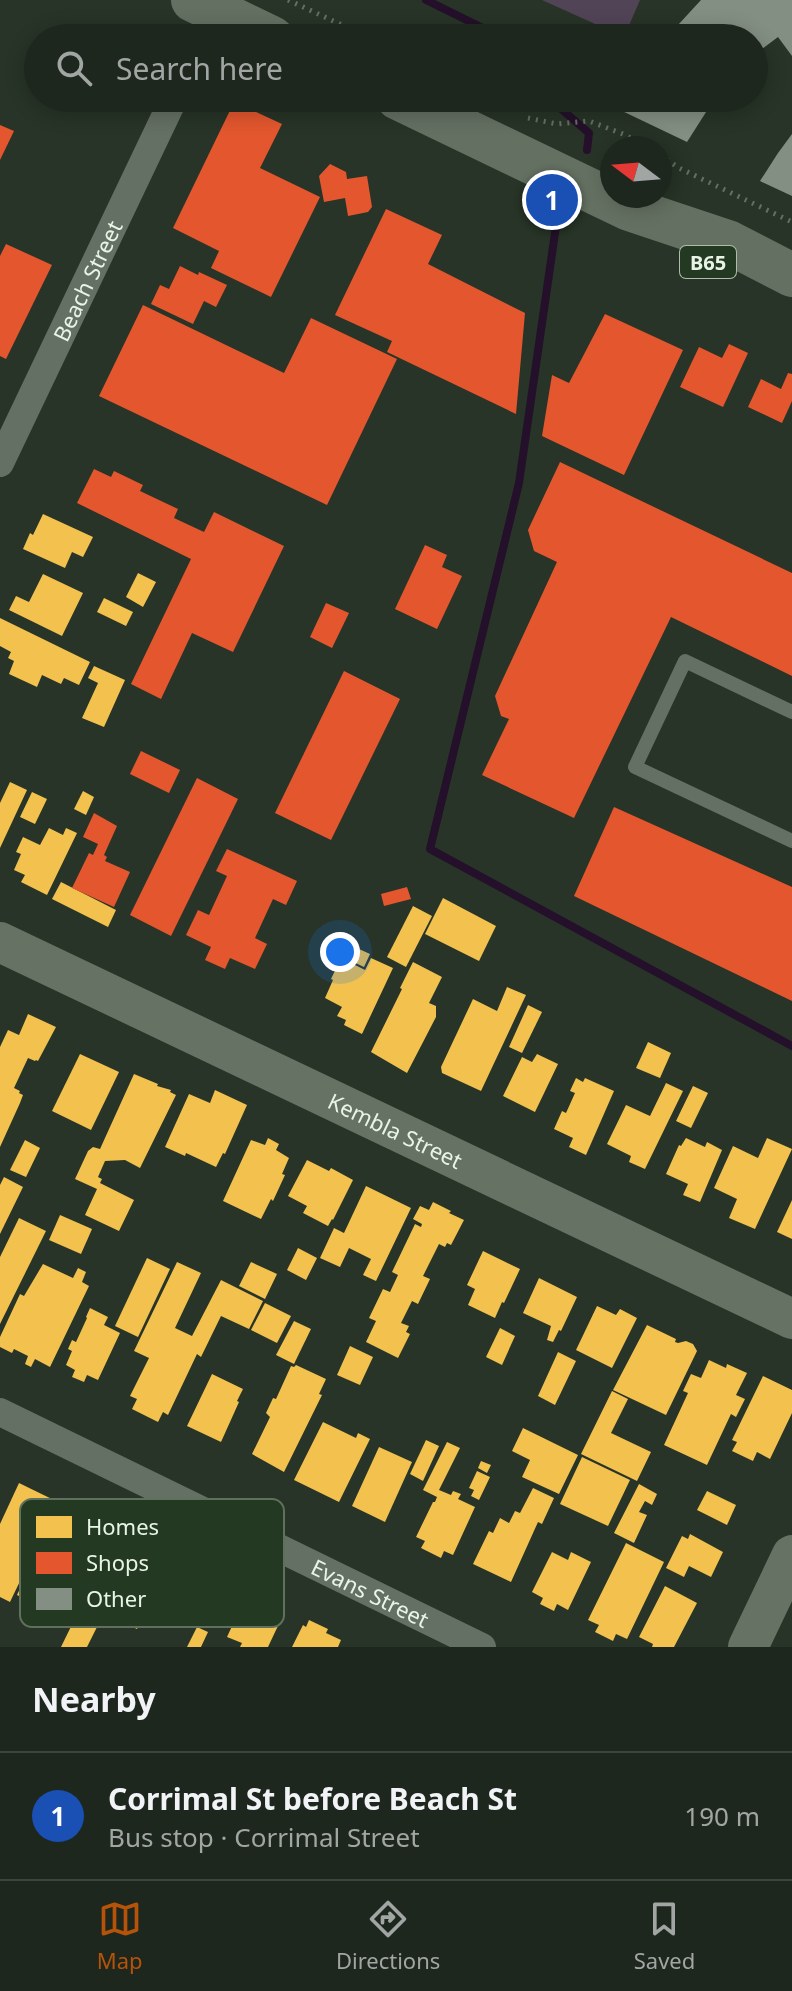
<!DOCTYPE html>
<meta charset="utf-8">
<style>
body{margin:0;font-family:"Noto Sans",sans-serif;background:#262f26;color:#f1f3f6}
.compass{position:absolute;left:600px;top:136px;width:72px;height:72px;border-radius:50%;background:#1e271d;box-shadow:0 4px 20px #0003;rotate:286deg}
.you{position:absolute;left:340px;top:952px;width:28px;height:28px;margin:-20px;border:6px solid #fff;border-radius:50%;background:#1a73e8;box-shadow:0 0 0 12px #1a73e833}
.badge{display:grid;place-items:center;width:52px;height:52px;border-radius:50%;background:#b45309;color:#fff;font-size:26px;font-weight:700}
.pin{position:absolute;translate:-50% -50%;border:4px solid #fff;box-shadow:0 2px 8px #0006}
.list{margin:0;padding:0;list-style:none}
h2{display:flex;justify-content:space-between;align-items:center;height:104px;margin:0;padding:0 32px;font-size:34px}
h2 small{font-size:26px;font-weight:400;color:#a1a5a4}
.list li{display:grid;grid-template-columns:52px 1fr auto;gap:24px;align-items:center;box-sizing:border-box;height:128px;padding:0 32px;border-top:2px solid #3c443b}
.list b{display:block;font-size:30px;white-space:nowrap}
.list p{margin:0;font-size:26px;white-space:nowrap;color:#a1a5a4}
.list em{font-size:26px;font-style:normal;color:#a1a5a4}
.icon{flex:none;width:44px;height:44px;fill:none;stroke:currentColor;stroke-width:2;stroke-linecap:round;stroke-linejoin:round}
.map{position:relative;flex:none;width:792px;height:1647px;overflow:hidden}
.search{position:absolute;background:#1e271d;box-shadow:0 4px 20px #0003;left:24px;right:24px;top:24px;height:88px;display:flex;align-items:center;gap:20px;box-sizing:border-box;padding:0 28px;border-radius:44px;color:#a1a5a4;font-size:30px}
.sheet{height:232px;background:#1e271d}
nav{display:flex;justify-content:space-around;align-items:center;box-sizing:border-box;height:112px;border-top:2px solid #3c443b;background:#1e271d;font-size:22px;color:#a1a5a4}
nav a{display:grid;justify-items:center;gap:4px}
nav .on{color:#b45309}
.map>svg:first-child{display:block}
.green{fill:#524457}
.homes{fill:#f2c14e}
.shops{fill:#e4572e}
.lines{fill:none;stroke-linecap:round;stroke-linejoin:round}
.stream{stroke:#24102a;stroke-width:8}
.building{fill:#848f83}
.path{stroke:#656f63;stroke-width:5;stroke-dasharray:2 6;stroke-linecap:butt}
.lane{stroke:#657064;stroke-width:14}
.street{stroke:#657064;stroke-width:28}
.secondary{stroke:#667264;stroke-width:40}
.primary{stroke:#647062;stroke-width:44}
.labels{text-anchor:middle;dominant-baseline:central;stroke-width:8;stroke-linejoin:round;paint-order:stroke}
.shield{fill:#243922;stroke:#adbdab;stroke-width:2}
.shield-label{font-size:20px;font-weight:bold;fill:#e8f5e6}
.street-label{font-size:22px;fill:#e8f5e6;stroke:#243922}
.key{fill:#243922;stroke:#5f715d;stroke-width:2}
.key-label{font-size:22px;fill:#e8f5e6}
</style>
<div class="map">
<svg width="792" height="1647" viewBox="0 0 792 1647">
<rect width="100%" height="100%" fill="#283427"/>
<path class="green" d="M542 0H640L624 37Z"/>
<g class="homes">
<path d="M43 514 93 537 83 557 72 552 65 568 23 549 30 533 33 535Z"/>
<path d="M138 573 156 582 143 607 126 597Z"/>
<path d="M43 574 83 593 62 636 9 610 16 596 29 602Z"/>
<path d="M104 598 133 612 126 626 97 612Z"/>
<path d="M0 618 90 662 79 685 64 678 61 684 42 675 37 687 9 674 14 661 8 658 11 652 0 646Z"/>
<path d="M94 666 125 680 104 727 82 718 98 683 88 678Z"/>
<path d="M10 782 27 790 0 848V803Z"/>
<path d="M83 791 94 797 86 815 74 809Z"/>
<path d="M32 792 47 799 35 824 20 817Z"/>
<path d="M49 828 63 835 66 828 77 833 47 895 21 882 25 875 14 870 21 854 16 852 23 837 40 845Z"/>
<path d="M61 882 116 910 108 927 52 899Z"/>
<path d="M443 898 496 926 479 961 425 934Z"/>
<path d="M413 906 432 916 406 967 387 957Z"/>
<path d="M348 944 370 954 364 967 343 957Z"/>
<path d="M341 958 365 970 371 958 393 968 362 1034 344 1025 346 1020 337 1016 342 1007 325 998 333 980 331 979Z"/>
<path d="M413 962 442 977 429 1003 436 1006V1017L407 1073 371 1052 402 989 400 988Z"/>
<path d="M507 987 526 995 481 1091 442 1073 441 1067 473 999 497 1011Z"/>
<path d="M528 1005 542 1012 522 1053 509 1047Z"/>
<path d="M28 1014 56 1027 38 1061 36 1060 35 1061 28 1058 14 1088 20 1091 19 1093 23 1095 20 1103 0 1147V1047L8 1030 19 1035Z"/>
<path d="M648 1042 671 1053 660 1078 636 1068Z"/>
<path d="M80 1054 119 1072 91 1130 52 1111Z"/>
<path d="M537 1054 558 1064 535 1112 503 1096 522 1057 532 1062Z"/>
<path d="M134 1074 158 1084 157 1086 171 1090 170 1092 176 1095 140 1168 125 1160 105 1161 98 1177 102 1179 100 1183 134 1200 119 1231 85 1215 97 1189 75 1179 88 1151 93 1147 100 1149Z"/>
<path d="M576 1078 583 1082 585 1078 614 1091 586 1155 569 1147 573 1138 554 1129 562 1111 566 1113 575 1093 570 1091Z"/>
<path d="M666 1083 683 1091 645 1169 629 1162 631 1156 607 1144 626 1105 650 1116Z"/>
<path d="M693 1086 708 1093 691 1128 676 1121Z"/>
<path d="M215 1090 247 1105 225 1154 223 1153 216 1167 186 1153 185 1156 165 1147 189 1094 210 1103Z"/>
<path d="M268 1138 279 1144 276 1150 289 1158 282 1174 285 1175 273 1201 271 1199 261 1219 223 1201 251 1140 265 1145Z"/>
<path d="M686 1138 705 1147 707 1142 722 1150 700 1202 683 1195 688 1184 666 1174 679 1145 681 1146Z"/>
<path d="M767 1138 792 1149 755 1229 729 1218 737 1199 714 1188 733 1146 758 1158Z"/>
<path d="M25 1140 40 1148 26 1177 10 1170Z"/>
<path d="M307 1160 329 1171 331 1168 353 1180 333 1220 332 1219 328 1226 303 1213 307 1206 288 1196Z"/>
<path d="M4 1177 23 1187 0 1234V1185Z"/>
<path d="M366 1186 411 1208 376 1281 363 1275 371 1259 349 1248 340 1267 320 1258 334 1228 344 1233Z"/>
<path d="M792 1200V1239L777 1232Z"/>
<path d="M433 1202 451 1211 449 1213 464 1220 451 1245 447 1243 445 1247 439 1244 423 1276 430 1279 418 1304 412 1301 401 1323 409 1326 406 1332 410 1334 398 1358 366 1342 376 1321 369 1318 383 1289 390 1292 398 1275 392 1272 415 1224 421 1227 422 1224 413 1219 420 1206 429 1210Z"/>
<path d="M60 1215 92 1229 81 1254 49 1240Z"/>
<path d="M19 1218 46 1231 0 1324V1257Z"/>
<path d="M298 1248 317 1258 306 1280 287 1270Z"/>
<path d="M483 1251 520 1269 504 1303 502 1302 495 1318 468 1305 475 1289 467 1285Z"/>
<path d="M147 1258 170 1269 138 1337 115 1326Z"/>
<path d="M177 1262 201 1273 175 1328 192 1336 221 1280 263 1301 249 1329 221 1316 201 1357 197 1354 168 1415 163 1412 158 1422 132 1409 137 1399 130 1396 149 1358 134 1351Z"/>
<path d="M251 1262 277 1274 265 1299 239 1286Z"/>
<path d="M43 1264 73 1278 78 1268 86 1272 82 1282 89 1286 50 1367 35 1359 31 1367 25 1364 28 1356 14 1349 12 1353 0 1347V1337L20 1294 24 1296Z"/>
<path d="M539 1278 577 1297 561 1331 559 1330 553 1342 547 1340 551 1326 523 1313Z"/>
<path d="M265 1303 291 1316 277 1343 251 1330Z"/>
<path d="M597 1306 616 1315 620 1309 637 1318 612 1368 576 1350Z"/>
<path d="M90 1308 108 1317 104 1325 120 1333 98 1380 87 1375 84 1382 72 1377 75 1370 66 1365 72 1351 68 1349 72 1340 76 1342 87 1318 86 1317Z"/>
<path d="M294 1321 311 1329 294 1364 276 1355Z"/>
<path d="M647 1325 676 1339 675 1342 678 1343 686 1341 693 1344 697 1351 666 1415 613 1390Z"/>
<path d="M500 1328 515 1336 502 1365 486 1357Z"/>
<path d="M350 1346 373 1357 360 1385 337 1375Z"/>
<path d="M558 1352 576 1361 555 1405 538 1396Z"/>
<path d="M709 1360 726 1368 727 1364 747 1373 736 1395 745 1399 736 1417 731 1414 707 1465 664 1445 688 1393 683 1391 691 1374 701 1378Z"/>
<path d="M296 1365 326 1379 319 1394 322 1395 284 1472 252 1454 270 1417 266 1413 273 1398 276 1399 291 1366 294 1367Z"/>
<path d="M212 1374 243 1389 237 1401 239 1402 221 1442 187 1426Z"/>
<path d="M763 1376 792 1390V1413L770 1459 757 1452 753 1461 732 1451 737 1442 732 1440Z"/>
<path d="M612 1391 628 1399 611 1433 651 1452 637 1481 581 1454Z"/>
<path d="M323 1422 356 1438 358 1433 370 1439 339 1502 294 1480Z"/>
<path d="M523 1428 578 1455 559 1494 522 1477 530 1460 512 1451Z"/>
<path d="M426 1440 439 1446 423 1481 410 1474Z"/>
<path d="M447 1442 460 1448 439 1490 451 1495 453 1491 461 1494 458 1499 475 1507 453 1555 444 1551 441 1558 421 1548 425 1541 416 1537 433 1502H435L437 1497 423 1490Z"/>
<path d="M379 1447 412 1462 385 1522 352 1506Z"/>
<path d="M582 1457 630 1480 608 1526 560 1504Z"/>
<path d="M481 1461 491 1465 487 1473 478 1468Z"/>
<path d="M477 1471 490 1477 479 1500 471 1496 474 1490 469 1488Z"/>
<path d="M19 1483 58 1502 10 1602 0 1597V1524Z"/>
<path d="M639 1484 657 1494 652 1505 645 1501 639 1512 647 1515 634 1543 614 1533Z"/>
<path d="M533 1488 554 1498 542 1524 538 1522 511 1582 473 1564 489 1531 493 1533 500 1518 509 1523 515 1511 520 1513Z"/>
<path d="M707 1491 736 1505 727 1525 697 1510Z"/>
<path d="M690 1534 723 1552 711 1577 689 1566 684 1577 666 1568 682 1536 688 1539Z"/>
<path d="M128 1541 141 1548 145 1544 152 1545 155 1548V1554L169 1561 137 1629 95 1609Z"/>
<path d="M626 1543 664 1562 627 1639 616 1634 613 1641 595 1632 599 1625 588 1620Z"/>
<path d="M552 1552 568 1560 571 1552 591 1562 568 1610 557 1604 554 1611 540 1604 543 1598 532 1592Z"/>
<path d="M31 1565 48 1573 33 1603 17 1595Z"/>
<path d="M665 1586 697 1603 674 1647H652L653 1644 639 1637Z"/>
<path d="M252 1592 280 1606 281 1610 285 1611 268 1647H240L242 1643 227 1637 245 1598 248 1599Z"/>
<path d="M81 1606 102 1617 87 1647H61Z"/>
<path d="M309 1620 328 1629 326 1633 341 1640 338 1647H292L303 1625 306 1627Z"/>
<path d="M197 1627 208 1632 201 1647H187Z"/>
</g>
<g class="shops">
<path d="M236 98 252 104 250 109 282 124 260 168 320 197 271 297 211 268 219 251 173 228Z"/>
<path d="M0 125 14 131 0 160Z"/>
<path d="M330 164 346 172 347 179 367 176 372 207 368 212 348 216 345 198 324 202 319 176Z"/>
<path d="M386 209 442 235 428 264 525 313 516 414 387 352 392 341 335 315Z"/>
<path d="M6 244 52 265 6 359 0 356V256Z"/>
<path d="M180 266 198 275 199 272 227 285 216 307 204 301 193 324 151 304 160 285 169 289Z"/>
<path d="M143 305 284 373 311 318 397 359 327 505 99 396Z"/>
<path d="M605 314 683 350 624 475 542 436 552 375 569 383Z"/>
<path d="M729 344 748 353 723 407 680 387 699 347 722 358Z"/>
<path d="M788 373 792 374V401L782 423 748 407 761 379 781 389Z"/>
<path d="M560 462 792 573V676L671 617 574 818 482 775 509 719 501 716 495 696 557 562 534 551 528 530Z"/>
<path d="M94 469 111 477 114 471 143 485 140 491 178 509 174 518 204 532 214 512 284 546 233 652 192 633 161 699 131 684 191 559 77 503Z"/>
<path d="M425 545 447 555 442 567 462 576 437 629 395 609Z"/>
<path d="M326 603 349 613 332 648 310 637Z"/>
<path d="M344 671 400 699 331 840 275 813Z"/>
<path d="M141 751 180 770 169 793 130 774Z"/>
<path d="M197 778 238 799 171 936 130 915Z"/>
<path d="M614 807 792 887V1001L574 896Z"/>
<path d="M94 813 117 826 104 855 107 857 105 861 130 872 114 907 72 888 89 853 93 855 98 844 83 837Z"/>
<path d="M227 849 297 881 286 905 273 899 255 938 267 944 255 969 230 958 225 969 205 960 211 947 186 935 198 910 209 915 227 876 216 871Z"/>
<path d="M407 887 411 899 384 906 381 894Z"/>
</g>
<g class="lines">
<g class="stream">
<path d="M426 0 503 38"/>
<path d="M554 98 559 107 589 133 587 150"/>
<path d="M557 219 519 483 430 849 792 1046"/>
</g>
</g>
<g class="building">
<path d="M701 0H792V56L778 37 754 55V38H666Z"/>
<path d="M626 98H715L687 142 618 109Z"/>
<path d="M792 134V196L760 181 778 153Z"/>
</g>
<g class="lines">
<g class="path">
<path d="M288 0 370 38"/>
<path d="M528 118 557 124 589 121 623 134 650 148"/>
<path d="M660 155 679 168 792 222"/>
</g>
<path class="lane" d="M792 712 685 661 635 767 792 841"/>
<g class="street">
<path d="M203 38 215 11"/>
<path id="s1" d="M0 463 174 98"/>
<path id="s2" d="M0 1412 482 1647"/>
</g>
<g class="secondary">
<path id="s3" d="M0 942 792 1319"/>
<path d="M748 1647 792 1555"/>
</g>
<g class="primary">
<path d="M193 0 272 38"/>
<path d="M398 98 629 209 728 242 792 275"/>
</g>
</g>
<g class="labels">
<rect class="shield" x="680" y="246" width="56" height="32" rx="6"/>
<g class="shield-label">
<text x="708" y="262">B65</text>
</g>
<g class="street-label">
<text stroke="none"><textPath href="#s1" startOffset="202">Beach Street</textPath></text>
<text stroke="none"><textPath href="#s3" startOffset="438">Kembla Street</textPath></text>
<text stroke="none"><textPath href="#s2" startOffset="412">Evans Street</textPath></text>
</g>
</g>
<rect x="20" y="1499" width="264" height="128" rx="12" class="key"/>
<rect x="36" y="1516" width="36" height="22" fill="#f2c14e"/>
<rect x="36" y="1552" width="36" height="22" fill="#e4572e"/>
<rect x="36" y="1588" width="36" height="22" fill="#848f83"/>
<g class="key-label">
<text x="86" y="1535">Homes</text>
<text x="86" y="1571">Shops</text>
<text x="86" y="1607">Other</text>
</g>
</svg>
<svg class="compass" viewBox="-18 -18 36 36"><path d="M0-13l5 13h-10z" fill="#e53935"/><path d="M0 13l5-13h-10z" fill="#a1a5a4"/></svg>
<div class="you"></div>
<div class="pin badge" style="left:552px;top:200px;background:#1a4fb4">1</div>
<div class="search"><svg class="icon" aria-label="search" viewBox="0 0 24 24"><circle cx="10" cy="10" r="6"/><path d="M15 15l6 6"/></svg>Search here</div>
</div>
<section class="sheet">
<h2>Nearby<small></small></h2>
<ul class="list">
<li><span class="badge" style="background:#1a4fb4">1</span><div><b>Corrimal St before Beach St</b><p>Bus stop · Corrimal Street</p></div><em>190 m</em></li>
</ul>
</section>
<nav>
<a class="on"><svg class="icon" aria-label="map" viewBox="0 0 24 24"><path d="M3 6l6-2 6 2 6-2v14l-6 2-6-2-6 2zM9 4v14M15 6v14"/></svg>Map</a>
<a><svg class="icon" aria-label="directions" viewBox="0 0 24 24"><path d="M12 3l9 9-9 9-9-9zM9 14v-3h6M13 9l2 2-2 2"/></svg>Directions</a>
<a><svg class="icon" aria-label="saved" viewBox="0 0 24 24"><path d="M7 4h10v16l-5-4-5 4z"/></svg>Saved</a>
</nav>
